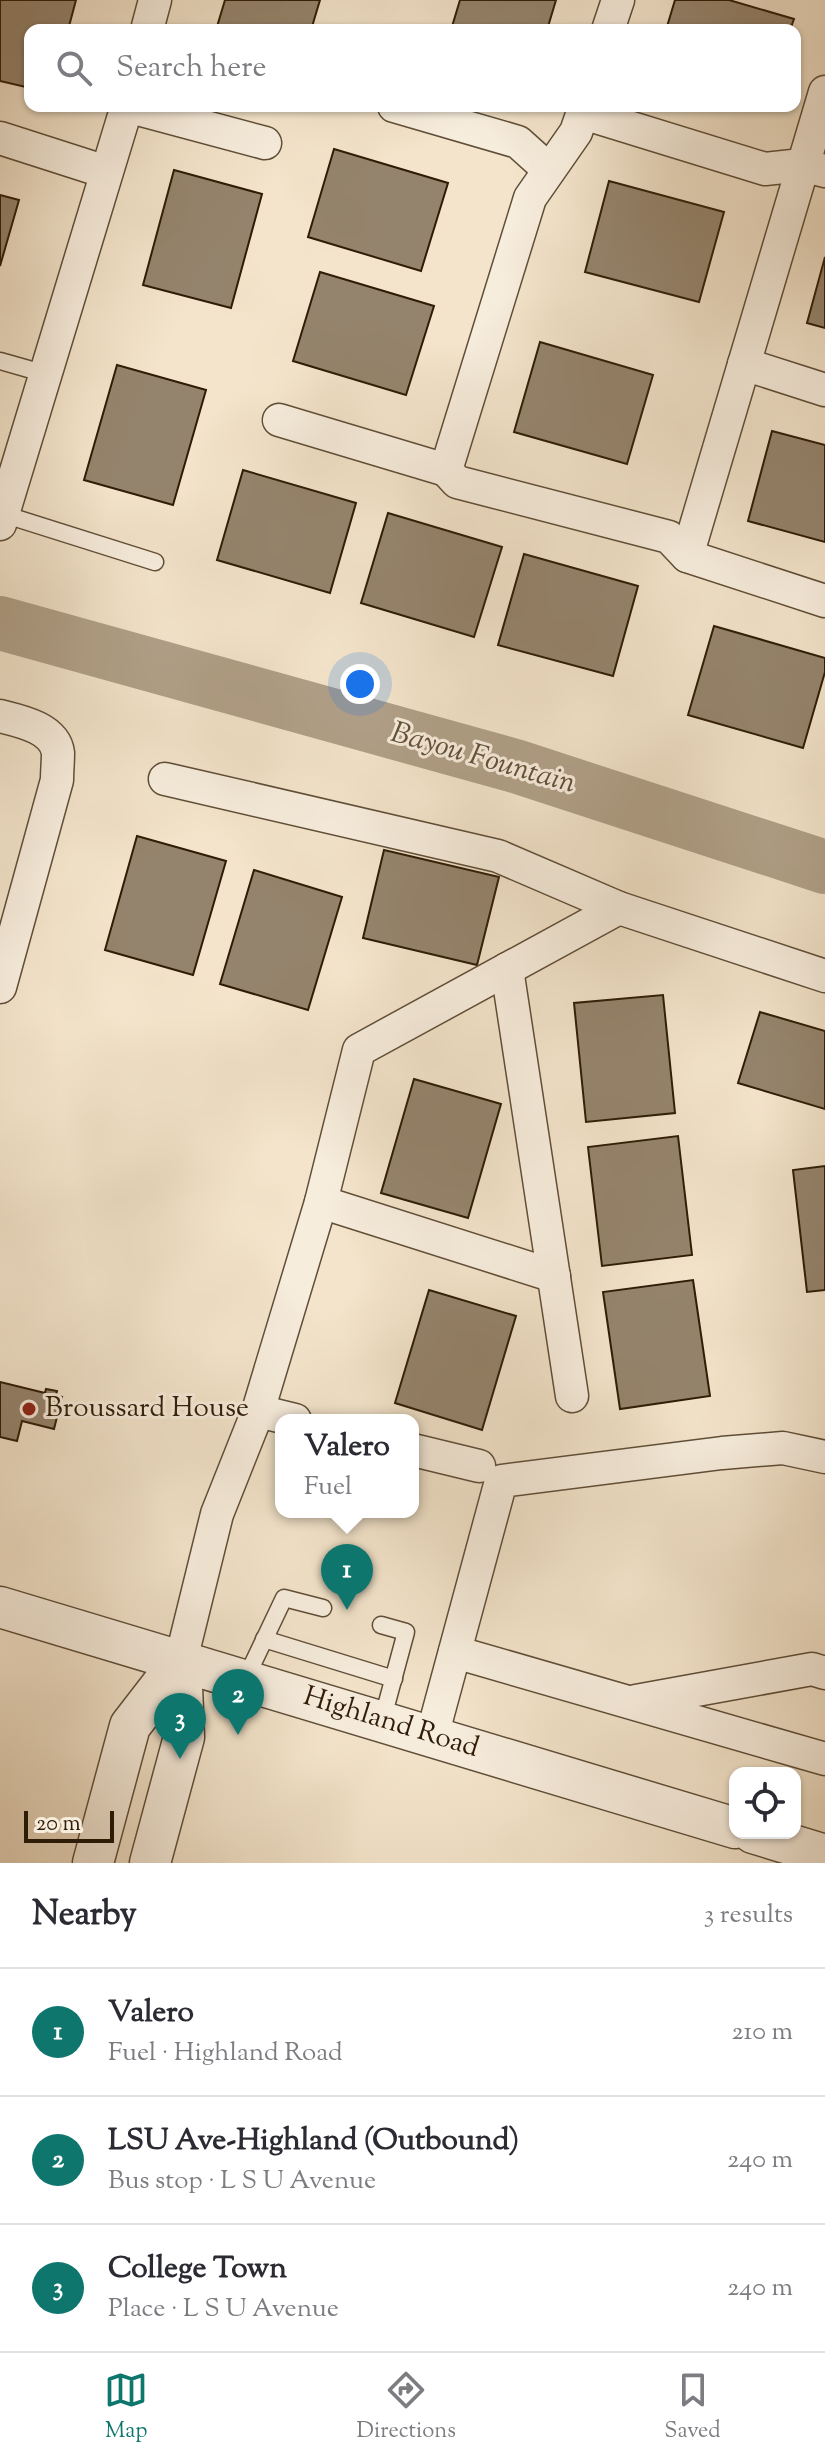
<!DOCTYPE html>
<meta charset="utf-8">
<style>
body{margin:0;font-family:"Sorts Mill Goudy",serif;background:#f2f2f3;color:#2b2b33}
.controls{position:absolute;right:24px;bottom:24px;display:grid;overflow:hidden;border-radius:16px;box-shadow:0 2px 6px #0004}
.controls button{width:72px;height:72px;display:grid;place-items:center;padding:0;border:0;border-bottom:2px solid #e1e1e2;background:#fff;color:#2b2b33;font:40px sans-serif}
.scale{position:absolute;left:24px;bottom:20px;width:90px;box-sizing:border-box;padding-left:8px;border:4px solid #2f1c07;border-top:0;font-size:22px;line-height:28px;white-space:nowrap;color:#2f1c07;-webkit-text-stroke:6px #f7eddd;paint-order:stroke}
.you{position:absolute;left:360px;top:684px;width:28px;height:28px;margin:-20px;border:6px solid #fff;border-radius:50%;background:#1a73e8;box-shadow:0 0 0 12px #1a73e833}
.badge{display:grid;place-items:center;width:52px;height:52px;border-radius:50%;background:#0f766e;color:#fff;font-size:26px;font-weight:700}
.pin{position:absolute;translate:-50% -66px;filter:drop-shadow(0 2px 4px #0008)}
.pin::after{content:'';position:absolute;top:42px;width:28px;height:24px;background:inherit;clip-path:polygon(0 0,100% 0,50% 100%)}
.popup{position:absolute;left:275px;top:1414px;width:144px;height:104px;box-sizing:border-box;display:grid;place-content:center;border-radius:16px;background:#fff;filter:drop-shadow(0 2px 6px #0005);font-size:26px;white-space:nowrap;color:#7c7c81}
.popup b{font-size:30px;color:#2b2b33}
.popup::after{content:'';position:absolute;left:50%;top:100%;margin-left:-16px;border:16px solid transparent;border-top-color:#fff}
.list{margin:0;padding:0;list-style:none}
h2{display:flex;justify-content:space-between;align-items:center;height:104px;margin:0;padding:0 32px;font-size:34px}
h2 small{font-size:26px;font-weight:400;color:#7c7c81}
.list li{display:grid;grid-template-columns:52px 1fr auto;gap:24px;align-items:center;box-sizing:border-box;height:128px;padding:0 32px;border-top:2px solid #e1e1e2}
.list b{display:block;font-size:30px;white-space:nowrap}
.list p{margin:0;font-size:26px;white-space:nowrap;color:#7c7c81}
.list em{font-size:26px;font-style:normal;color:#7c7c81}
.icon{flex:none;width:44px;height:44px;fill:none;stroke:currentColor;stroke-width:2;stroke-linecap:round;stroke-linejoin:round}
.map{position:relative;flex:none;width:825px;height:1863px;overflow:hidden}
.search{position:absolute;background:#fff;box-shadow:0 2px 6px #0004;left:24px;right:24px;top:24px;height:88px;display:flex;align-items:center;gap:20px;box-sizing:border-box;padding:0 28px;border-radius:16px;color:#7c7c81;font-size:30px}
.sheet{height:488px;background:#fff}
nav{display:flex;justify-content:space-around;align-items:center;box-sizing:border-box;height:112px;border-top:2px solid #e1e1e2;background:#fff;font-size:22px;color:#7c7c81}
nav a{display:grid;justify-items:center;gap:4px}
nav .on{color:#0f766e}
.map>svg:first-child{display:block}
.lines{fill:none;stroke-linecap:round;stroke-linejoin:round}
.river{stroke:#b0a088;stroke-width:54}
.building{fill:#95846d;stroke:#2f1c07;stroke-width:2}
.service-casing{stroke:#604e38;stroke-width:19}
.minor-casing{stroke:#604e38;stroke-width:35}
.tertiary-casing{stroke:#604e38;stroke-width:43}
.service{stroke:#f7eddd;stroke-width:16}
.minor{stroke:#f7eddd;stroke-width:32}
.tertiary{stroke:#f7eddd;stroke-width:40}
.poi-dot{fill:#8f2418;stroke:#f7eddd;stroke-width:3}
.labels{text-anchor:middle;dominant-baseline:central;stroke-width:6;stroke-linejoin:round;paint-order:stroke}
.poi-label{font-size:28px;fill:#2f1c07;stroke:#f7eddd;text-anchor:start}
.street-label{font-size:28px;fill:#2f1c07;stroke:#f7eddd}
.water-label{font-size:30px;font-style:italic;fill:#63513b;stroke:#f7eddd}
</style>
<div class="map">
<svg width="825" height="1863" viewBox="0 0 825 1863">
<rect width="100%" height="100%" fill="#f3e4cb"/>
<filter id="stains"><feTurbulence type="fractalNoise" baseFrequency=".0025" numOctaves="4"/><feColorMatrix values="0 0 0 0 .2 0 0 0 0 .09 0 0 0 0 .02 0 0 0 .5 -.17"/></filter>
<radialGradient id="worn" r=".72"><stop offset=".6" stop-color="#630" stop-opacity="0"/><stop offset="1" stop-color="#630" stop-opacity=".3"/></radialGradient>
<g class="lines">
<path class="river" d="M0 623 515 766 825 867"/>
</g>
<g class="building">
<path d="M0 0H76L68 30H30V88L0 81Z"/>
<path d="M225 0H320L311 30H216Z"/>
<path d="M460 0H556L547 30H451Z"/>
<path d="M675 0H729L794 19 790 30H666Z"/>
<path d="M334 149 448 183 421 271 308 237Z"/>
<path d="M174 170 262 194 231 308 143 285Z"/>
<path d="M609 181 724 212 699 302 585 272Z"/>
<path d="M0 195 19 200 0 266Z"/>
<path d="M825 257V328L807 323Z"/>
<path d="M320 272 434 306 406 395 293 361Z"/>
<path d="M540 342 653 375 627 464 514 432Z"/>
<path d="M117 365 206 390 173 505 84 480Z"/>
<path d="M772 431 825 445V542L748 521Z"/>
<path d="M243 470 356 503 330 593 217 560Z"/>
<path d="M388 513 502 547 474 637 361 603Z"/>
<path d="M524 554 638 586 613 676 498 645Z"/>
<path d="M714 626 825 658V672L803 748 688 715Z"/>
<path d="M137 836 226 861 193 975 105 950Z"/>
<path d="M384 850 499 877 477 965 363 938Z"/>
<path d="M254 870 342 897 308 1010 220 984Z"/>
<path d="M663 995 675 1113 586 1122 574 1003Z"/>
<path d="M760 1012 825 1031V1109L738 1083Z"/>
<path d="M414 1079 501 1104 468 1218 381 1193Z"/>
<path d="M678 1136 692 1255 602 1266 588 1147Z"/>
<path d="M825 1166V1290L807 1292 793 1170Z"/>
<path d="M693 1280 710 1396 620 1409 603 1292Z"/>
<path d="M429 1290 516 1316 482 1430 395 1403Z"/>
<path d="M0 1382 45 1393 46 1389 57 1391 56 1395 62 1397 54 1429 22 1421 17 1441 0 1437Z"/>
</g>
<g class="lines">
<defs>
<g id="service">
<path d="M0 361 46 374"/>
<path d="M3 514 155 562"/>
<path d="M381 1625 406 1632 382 1721"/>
<path d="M264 1639 394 1679"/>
<path d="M245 1680 284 1598 323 1608"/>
</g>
<g id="minor">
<path d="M147 30 155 0"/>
<path d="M608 30 618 0"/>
<path d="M127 106 265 143"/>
<path d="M394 106 518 142 549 170"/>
<path d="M585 106 576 132 530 198 446 470 457 482 669 537 687 556 825 601"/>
<path d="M583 113 765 169 802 165 825 171"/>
<path d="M0 138 106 172"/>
<path d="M744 364 825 390"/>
<path d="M279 420 446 470"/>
<path d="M0 524 127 106"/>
<path d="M687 556 825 92"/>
<path d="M0 716C20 721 55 728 58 753 58 762 57 771 57 780L0 987"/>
<path d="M165 779 498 856 619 908 825 976"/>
<path d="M507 969 572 1396"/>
<path d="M321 1202 554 1276"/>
<path d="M295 1420 258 1411 321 1202 359 1050 619 908"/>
<path d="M413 1450 479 1466"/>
<path d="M455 1652 825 1759"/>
<path d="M181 1660 217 1514 258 1411"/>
<path d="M636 1701 812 1669 825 1673"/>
<path d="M432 1736 501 1481 722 1453 783 1448 825 1457"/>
</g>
<g id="tertiary">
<path d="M0 1607 735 1828"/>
<path d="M753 1833 825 1855"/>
<path d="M93 1863 130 1726 181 1660"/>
<path d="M150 1863 184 1737 181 1660"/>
</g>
</defs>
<use href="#service" class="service-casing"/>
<use href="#minor" class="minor-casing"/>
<use href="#tertiary" class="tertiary-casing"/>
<use href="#service" class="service"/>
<use href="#minor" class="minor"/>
<use href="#tertiary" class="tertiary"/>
</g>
<circle class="poi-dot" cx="29" cy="1409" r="8"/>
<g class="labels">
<g class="poi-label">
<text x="45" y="1409">Broussard House</text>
</g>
<g class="street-label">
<text transform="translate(391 1723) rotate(17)">Highland Road</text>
</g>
<g class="water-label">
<text transform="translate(483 759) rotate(16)">Bayou Fountain</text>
</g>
</g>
<rect width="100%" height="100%" filter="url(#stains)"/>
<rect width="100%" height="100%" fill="url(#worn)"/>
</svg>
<div class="controls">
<button><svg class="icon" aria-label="locate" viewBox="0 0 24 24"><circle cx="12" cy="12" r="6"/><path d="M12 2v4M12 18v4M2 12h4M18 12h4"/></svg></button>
</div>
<div class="scale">20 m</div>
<div class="you"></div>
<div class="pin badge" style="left:347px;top:1610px">1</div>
<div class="popup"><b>Valero</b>Fuel</div>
<div class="pin badge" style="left:238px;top:1735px">2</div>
<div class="pin badge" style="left:180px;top:1759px">3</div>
<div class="search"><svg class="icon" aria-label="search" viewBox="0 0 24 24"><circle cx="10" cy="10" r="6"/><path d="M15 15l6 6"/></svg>Search here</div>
</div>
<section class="sheet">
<h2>Nearby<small>3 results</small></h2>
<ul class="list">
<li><span class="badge">1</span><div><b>Valero</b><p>Fuel · Highland Road</p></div><em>210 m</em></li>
<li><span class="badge">2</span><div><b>LSU Ave-Highland (Outbound)</b><p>Bus stop · L S U Avenue</p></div><em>240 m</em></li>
<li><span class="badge">3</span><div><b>College Town</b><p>Place · L S U Avenue</p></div><em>240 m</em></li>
</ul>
</section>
<nav>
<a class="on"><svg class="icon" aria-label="map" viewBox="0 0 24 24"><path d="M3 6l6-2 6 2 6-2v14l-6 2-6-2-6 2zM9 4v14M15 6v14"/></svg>Map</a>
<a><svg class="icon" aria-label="directions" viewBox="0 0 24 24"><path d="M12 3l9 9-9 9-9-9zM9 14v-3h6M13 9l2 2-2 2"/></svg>Directions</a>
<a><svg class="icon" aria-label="saved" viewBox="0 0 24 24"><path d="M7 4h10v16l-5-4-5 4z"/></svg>Saved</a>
</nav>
